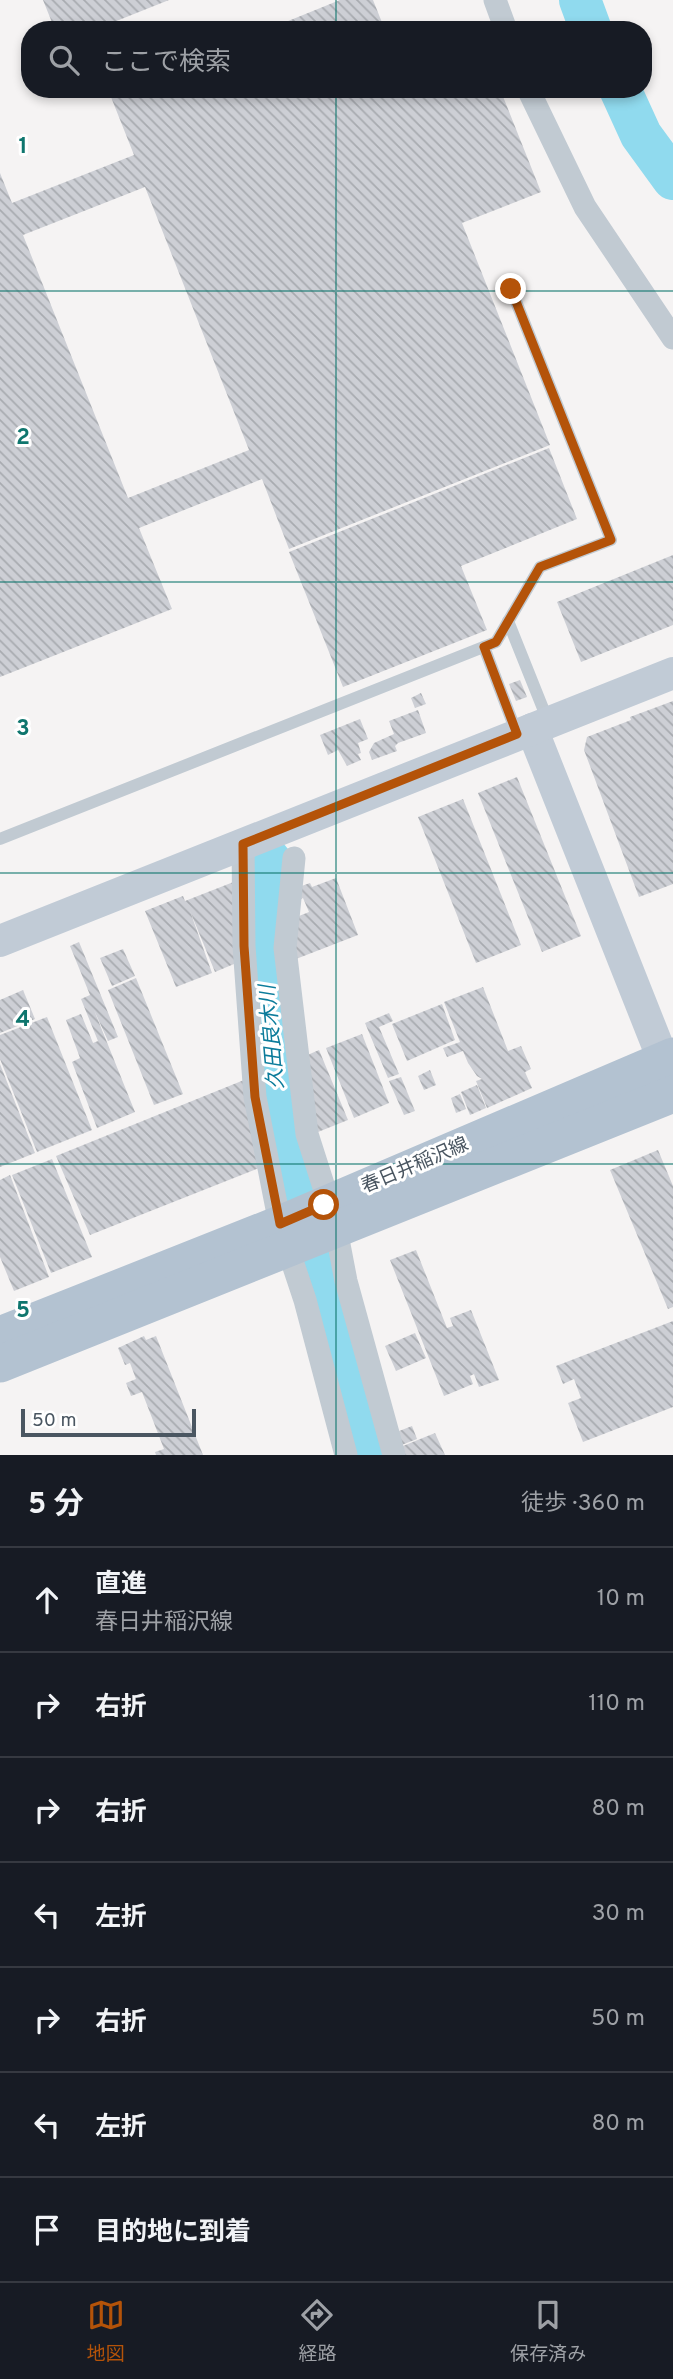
<!DOCTYPE html>
<html lang="ja">
<meta charset="utf-8">
<style>
body{margin:0;font-family:Overpass,"Noto Sans JP",sans-serif;background:#20242c;color:#f1f3f6}
.scale{position:absolute;left:21px;bottom:18px;width:175px;box-sizing:border-box;padding-left:7px;border:4px solid #4a5661;border-top:0;font-size:19px;line-height:24px;white-space:nowrap;color:#4a5661;-webkit-text-stroke:5px #fff;paint-order:stroke}
.stop{position:absolute;width:21px;height:21px;margin:-16px;border:5px solid #b45309;border-radius:50%;background:#fff}
.stop.end{background:#b45309;border-color:#fff;box-shadow:0 2px 7px #0008}
.list{margin:0;padding:0;list-style:none}
h2{display:flex;justify-content:space-between;align-items:center;height:91px;margin:0;padding:0 28px;font-size:30px}
h2 small{font-size:23px;font-weight:400;color:#9ea1a6}
.list li{display:grid;grid-template-columns:46px 1fr auto;gap:21px;align-items:center;box-sizing:border-box;height:105px;padding:0 28px;border-top:2px solid #363941}
.list b{display:block;font-size:26px;white-space:nowrap}
.list p{margin:0;font-size:23px;white-space:nowrap;color:#9ea1a6}
.list em{font-size:23px;font-style:normal;color:#9ea1a6}
.icon{flex:none;width:38px;height:38px;fill:none;stroke:currentColor;stroke-width:2;stroke-linecap:round;stroke-linejoin:round}
.map{position:relative;flex:none;width:673px;height:1455px;overflow:hidden}
.search{position:absolute;background:#171b24;box-shadow:0 4px 10px #0003;left:21px;right:21px;top:21px;height:77px;display:flex;align-items:center;gap:18px;box-sizing:border-box;padding:0 24px;border-radius:28px;color:#9ea1a6;font-size:26px}
.sheet{height:826px;background:#171b24}
nav{display:flex;justify-content:space-around;align-items:center;box-sizing:border-box;height:98px;border-top:2px solid #363941;background:#171b24;font-size:19px;color:#9ea1a6}
nav a{display:grid;justify-items:center;gap:4px}
nav .on{color:#b45309}
.map>svg:first-child{display:block}
.lines{fill:none;stroke-linecap:round;stroke-linejoin:round}
.river{stroke:#90daee;stroke-width:42}
.building{fill:url(#building-back-hatch);fill-rule:evenodd}
.lane{stroke:#c1cad2;stroke-width:12}
.street{stroke:#c1cad2;stroke-width:23}
.secondary{stroke:#c1cbd6;stroke-width:32}
.primary{stroke:#b3c2d1;stroke-width:37}
.route{stroke:#b45309;stroke-width:9}
.grid{fill:none;stroke:#0f766e;stroke-width:2;stroke-opacity:0.55}
.labels{text-anchor:middle;dominant-baseline:central;stroke-width:6;stroke-linejoin:round;paint-order:stroke}
.street-label{font-size:19px;fill:#4a5661;stroke:#fff}
.water-label{font-size:21px;font-style:italic;fill:#0c7c9b;stroke:#fff}
.grid-label{font-size:23px;text-anchor:middle;font-weight:bold;fill:#0f766e;stroke:#fff;stroke-width:6;stroke-linejoin:round;paint-order:stroke}
</style>
<div class="map">
<svg width="673" height="1455" viewBox="0 0 673 1455">
<defs>
<pattern id="building-back-hatch" width="6" height="6" patternUnits="userSpaceOnUse" patternTransform="scale(1.75)"><rect width="6" height="6" fill="#cdcfd5"/><path d="M-1 5l2 2M0 0l6 6M5-1l2 2" fill="none" stroke="#a8abb0"/></pattern>
</defs>
<rect width="100%" height="100%" fill="#f5f3f3"/>
<g class="lines">
<g class="river">
<path d="M580 0 591 30"/>
<path d="M620 89 641 135 673 179"/>
<path d="M270 860 267 1002 274 1077 297 1183 368 1455"/>
</g>
</g>
<g class="building">
<path d="M43 0H169L94 30H55Z"/>
<path d="M340 0H373L385 30H266Z"/>
<path d="M116 89H500L541 192 462 223 550 445 289 549 262 479 139 528 172 609 0 677V173L12 203 134 155 109 92ZM145 187 249 450 128 498 23 235Z"/>
<path d="M549 448 577 519 461 566 487 630 343 687 289 552Z"/>
<path d="M673 555V625L581 662 557 602Z"/>
<path d="M520 680 527 697 516 701 509 684Z"/>
<path d="M421 693 426 704 415 708 411 698Z"/>
<path d="M673 701V884L639 897 584 750 587 737 631 720 630 717Z"/>
<path d="M418 710 426 733 398 743 395 746 397 751 372 760 369 752 374 743 394 734 389 721Z"/>
<path d="M360 719 368 739 358 743 361 753 358 754 361 760 347 766 338 750 328 755 320 735Z"/>
<path d="M517 777 581 936 542 952 478 793Z"/>
<path d="M463 799 521 945 476 963 418 817Z"/>
<path d="M336 878 358 935 296 959 294 918 309 912 303 898 297 901 293 889 310 883 312 887Z"/>
<path d="M236 881 234 964 215 972 190 911 212 973 176 987 145 911 183 896 185 901Z"/>
<path d="M79 942 118 1037 108 1041 94 1010 135 1112 97 1128 72 1062 80 1058 66 1020 81 1014 103 1067 93 1043 98 1041 81 999 90 995 70 946Z"/>
<path d="M123 949 135 976 112 986 100 958Z"/>
<path d="M136 978 183 1094 154 1105 108 990Z"/>
<path d="M483 987 508 1051 521 1046 531 1069 525 1072 532 1088 487 1108 476 1081 482 1079 477 1076 468 1063 463 1051 447 1057 443 1048 460 1042 444 1002Z"/>
<path d="M23 990 35 1019 0 1033V1000Z"/>
<path d="M442 1004 455 1040 407 1061 392 1024Z"/>
<path d="M389 1013 393 1021 379 1027 399 1074 388 1078 365 1023Z"/>
<path d="M47 1017 92 1130 37 1152 0 1059V1035Z"/>
<path d="M362 1034 389 1103 354 1118 326 1048Z"/>
<path d="M319 1050 348 1120 318 1132 303 1057Z"/>
<path d="M0 1064 35 1153 0 1167Z"/>
<path d="M430 1070 436 1085 424 1090 418 1076Z"/>
<path d="M401 1077 415 1111 404 1115 389 1081Z"/>
<path d="M244 1080 259 1168 90 1235 56 1156Z"/>
<path d="M477 1085 486 1108 470 1115 461 1092Z"/>
<path d="M460 1094 466 1109 456 1113 451 1098Z"/>
<path d="M658 1150 673 1186V1307L668 1309 610 1170Z"/>
<path d="M52 1159 92 1257 51 1273 12 1175Z"/>
<path d="M10 1175 49 1277 14 1291 0 1257V1180Z"/>
<path d="M416 1250 447 1328 453 1326 450 1318 471 1310 499 1380 479 1387 474 1374 470 1376 473 1384 444 1396 390 1260Z"/>
<path d="M673 1321V1407L583 1442 568 1403 581 1398 574 1379 563 1384 556 1366Z"/>
<path d="M415 1333 426 1358 396 1371 385 1346Z"/>
<path d="M144 1336 146 1340 156 1336 203 1455H156L155 1452 164 1449 142 1392 131 1396 126 1383 136 1379 130 1363 125 1365 118 1348Z"/>
<path d="M412 1426 417 1439 399 1446 394 1433Z"/>
<path d="M435 1433 445 1455H403V1446Z"/>
</g>
<g class="lines">
<g class="lane">
<path d="M508 621 548 721"/>
<path d="M484 647 517 734"/>
<path d="M0 839 496 642 540 567 611 540 511 289"/>
</g>
<g class="street">
<path d="M495 0 506 30"/>
<path d="M528 89 585 207 673 338"/>
<path d="M243 843 244 946 255 1097 280 1224"/>
<path d="M294 858 285 948 307 1134 329 1203"/>
<path d="M336 1229 346 1281 394 1455"/>
<path d="M288 1249 305 1300 346 1455"/>
</g>
<g class="secondary">
<path d="M532 729 672 1082"/>
<path d="M0 941 673 673"/>
</g>
<g class="primary">
<path d="M0 1335 280 1224 673 1056"/>
<path d="M0 1364 673 1094"/>
</g>
</g>
<g class="lines">
<path class="route" d="M324 1205 280 1224 255 1097 244 946 243 844 517 734 484 647 496 642 540 567 611 540 511 289"/>
</g>
<path class="grid" d="M336 0V30M336 89V1455M0 291H673M0 582H673M0 873H673M0 1164H673"/>
<g class="labels">
<g class="street-label">
<text transform="translate(415 1166) rotate(-23)">春日井稲沢線</text>
</g>
<g class="water-label">
<text transform="translate(273 1037) rotate(-95)">久田良木川</text>
</g>
</g>
<g class="grid-label">
<text x="23" y="153">1</text>
<text x="23" y="444">2</text>
<text x="23" y="735">3</text>
<text x="23" y="1026">4</text>
<text x="23" y="1317">5</text>
</g>
</svg>
<div class="scale">50 m</div>
<div class="stop" style="left:324px;top:1205px"></div>
<div class="stop end" style="left:511px;top:289px"></div>
<div class="search"><svg class="icon" aria-label="search" viewBox="0 0 24 24"><circle cx="10" cy="10" r="6"/><path d="M15 15l6 6"/></svg>ここで検索</div>
</div>
<section class="sheet">
<h2>5 分<small>徒歩 · 360 m</small></h2>
<ul class="list">
<li><svg class="icon" aria-label="ahead" viewBox="0 0 24 24"><path d="M12 20V5M6 11l6-6 6 6"/></svg><div><b>直進</b><p>春日井稲沢線</p></div><em>10 m</em></li>
<li><svg class="icon" aria-label="right" viewBox="0 0 24 24"><path d="M7 20v-9h11M14 6l5 5-5 5"/></svg><div><b>右折</b></div><em>110 m</em></li>
<li><svg class="icon" aria-label="right" viewBox="0 0 24 24"><path d="M7 20v-9h11M14 6l5 5-5 5"/></svg><div><b>右折</b></div><em>80 m</em></li>
<li><svg class="icon" aria-label="left" viewBox="0 0 24 24"><path d="M17 20v-9H6M10 6l-5 5 5 5"/></svg><div><b>左折</b></div><em>30 m</em></li>
<li><svg class="icon" aria-label="right" viewBox="0 0 24 24"><path d="M7 20v-9h11M14 6l5 5-5 5"/></svg><div><b>右折</b></div><em>50 m</em></li>
<li><svg class="icon" aria-label="left" viewBox="0 0 24 24"><path d="M17 20v-9H6M10 6l-5 5 5 5"/></svg><div><b>左折</b></div><em>80 m</em></li>
<li><svg class="icon" aria-label="arrive" viewBox="0 0 24 24"><path d="M6 21V4h12l-3 4 3 4H6"/></svg><div><b>目的地に到着</b></div></li>
</ul>
</section>
<nav>
<a class="on"><svg class="icon" aria-label="map" viewBox="0 0 24 24"><path d="M3 6l6-2 6 2 6-2v14l-6 2-6-2-6 2zM9 4v14M15 6v14"/></svg>地図</a>
<a><svg class="icon" aria-label="directions" viewBox="0 0 24 24"><path d="M12 3l9 9-9 9-9-9zM9 14v-3h6M13 9l2 2-2 2"/></svg>経路</a>
<a><svg class="icon" aria-label="saved" viewBox="0 0 24 24"><path d="M7 4h10v16l-5-4-5 4z"/></svg>保存済み</a>
</nav>
